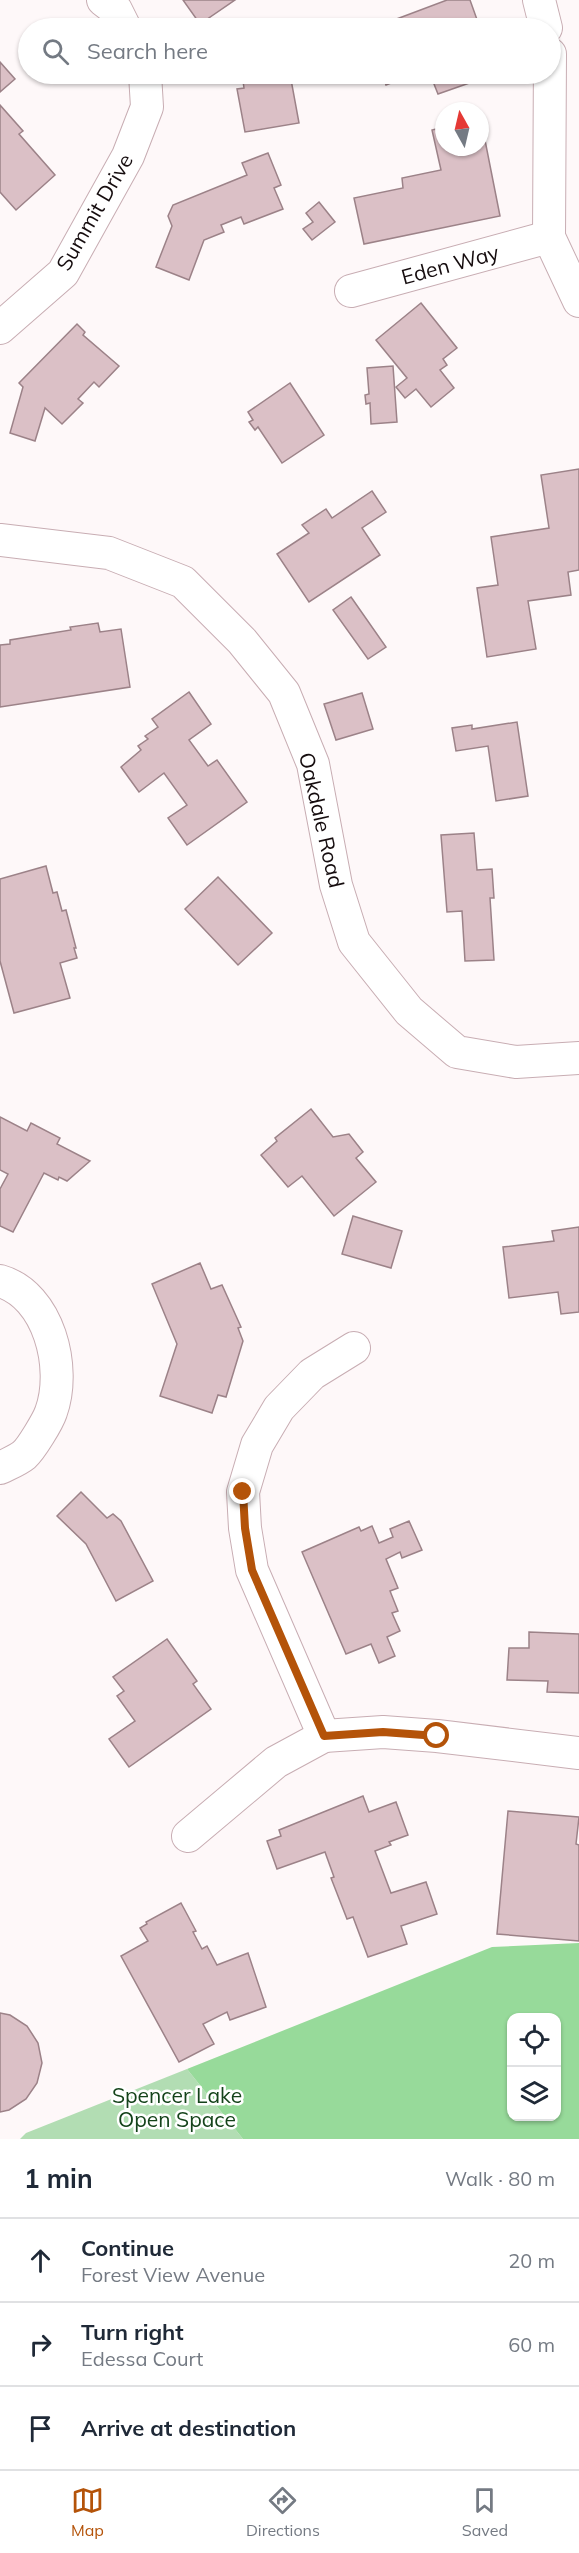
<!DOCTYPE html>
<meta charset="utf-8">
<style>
body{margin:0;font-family:Mulish,sans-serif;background:#f2f2f3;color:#1f2937}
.controls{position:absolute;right:18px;bottom:18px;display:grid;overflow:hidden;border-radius:12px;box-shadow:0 2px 4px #0004}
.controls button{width:54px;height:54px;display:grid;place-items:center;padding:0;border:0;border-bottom:2px solid #e0e1e3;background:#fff;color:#1f2937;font:30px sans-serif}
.compass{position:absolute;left:435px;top:102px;width:54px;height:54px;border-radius:50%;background:#fff;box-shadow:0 2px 4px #0004;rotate:352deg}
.stop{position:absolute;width:18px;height:18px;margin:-14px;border:4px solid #b45309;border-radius:50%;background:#fff}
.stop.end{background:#b45309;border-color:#fff;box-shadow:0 2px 6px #0008}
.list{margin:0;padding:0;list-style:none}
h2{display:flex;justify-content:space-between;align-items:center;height:78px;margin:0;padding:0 24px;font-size:26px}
h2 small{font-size:20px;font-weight:400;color:#747a83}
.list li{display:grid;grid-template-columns:39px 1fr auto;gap:18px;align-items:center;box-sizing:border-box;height:84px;padding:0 24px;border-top:2px solid #e0e1e3}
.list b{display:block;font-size:22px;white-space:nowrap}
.list p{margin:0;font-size:20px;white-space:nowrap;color:#747a83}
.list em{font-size:20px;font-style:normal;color:#747a83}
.icon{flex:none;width:33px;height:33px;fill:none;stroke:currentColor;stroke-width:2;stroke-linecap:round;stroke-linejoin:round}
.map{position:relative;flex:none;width:579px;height:2139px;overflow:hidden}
.search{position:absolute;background:#fff;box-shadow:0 2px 4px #0004;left:18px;right:18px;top:18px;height:66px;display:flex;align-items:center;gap:15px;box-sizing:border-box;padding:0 21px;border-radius:33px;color:#747a83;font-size:22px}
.sheet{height:330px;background:#fff}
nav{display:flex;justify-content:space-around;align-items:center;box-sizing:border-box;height:84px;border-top:2px solid #e0e1e3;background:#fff;font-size:16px;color:#747a83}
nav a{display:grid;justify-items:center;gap:3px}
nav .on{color:#b45309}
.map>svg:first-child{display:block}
.green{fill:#b2ddb3}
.forest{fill:#97da9a;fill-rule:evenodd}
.building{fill:#dbc0c6;stroke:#9c8288;stroke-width:1.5}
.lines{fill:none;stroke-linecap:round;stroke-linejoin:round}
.street-casing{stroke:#c8adb3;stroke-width:34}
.street{stroke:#fff;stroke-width:32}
.route{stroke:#b45309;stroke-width:8}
.labels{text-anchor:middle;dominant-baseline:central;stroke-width:5;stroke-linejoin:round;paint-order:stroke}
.street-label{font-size:21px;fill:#150c0e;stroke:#fff}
.park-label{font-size:21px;fill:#14431a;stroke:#fff}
</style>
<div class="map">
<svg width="579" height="2139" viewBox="0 0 579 2139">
<rect width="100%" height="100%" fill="#fef8f9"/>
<path class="green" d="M187 2069 243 2139H20L26 2133Z"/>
<path class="forest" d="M579 1943V2139H243L187 2069 492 1947ZM512 2018H556V2116H512Z"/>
<g class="building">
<path d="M183 0H235L200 24Z"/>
<path d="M447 0H470L480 28H379L378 26Z"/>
<path d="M0 62 15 79 0 92Z"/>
<path d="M242 74H290L299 123 245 132 237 89 244 88Z"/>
<path d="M382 74H409V76L386 85Z"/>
<path d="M430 74H495L438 94Z"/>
<path d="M0 105 23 131 19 134 55 175 16 210 0 192Z"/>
<path d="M481 120 500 216 364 244 354 198 403 188 402 178 441 170 432 130 444 127V147H480Z"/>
<path d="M268 153 281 185 274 188 283 209 244 224 241 217 221 225 224 232 204 240 189 280 156 267 172 226 168 216 173 205 247 175 242 163Z"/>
<path d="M319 202 335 222 312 240 303 229 313 222 306 213Z"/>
<path d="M421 303 457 348 443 359 447 365 440 370 454 388 431 407 416 389 405 398 396 387 407 378 376 340Z"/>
<path d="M77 324 85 332 83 335 119 366 99 387 94 382 78 399 83 403 62 424 45 408 35 441 10 433 23 387 19 383Z"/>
<path d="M393 366 397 422 371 424 370 403 366 404 365 395 369 394 367 368Z"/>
<path d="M290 383 324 435 282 463 258 427 255 430 249 422 253 420 248 412Z"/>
<path d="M579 469V570L568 572 571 595 528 601 536 649 487 657 477 588 498 585 491 537 549 528 541 475Z"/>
<path d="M372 491 386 512 362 528 380 555 309 602 277 554 309 533 302 525 326 509 332 518Z"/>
<path d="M351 597 386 647 368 659 333 610Z"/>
<path d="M98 623 100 632 121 629 130 687 0 707V645L10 644V640L71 630 70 627Z"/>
<path d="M189 692 211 724 189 740 208 766 217 760 247 802 187 845 168 818 187 805 164 773 139 792 121 767 141 750 138 746 148 739 145 736 158 727 152 719Z"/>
<path d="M362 693 373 729 336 740 324 704Z"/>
<path d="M517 722 528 796 496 801 488 746 456 751 452 728 472 725V729Z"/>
<path d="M474 833 477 870 492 869 494 898H490L494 960 465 961 462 911 447 912 441 835Z"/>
<path d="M46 866 53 893 57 892 62 911 66 910 76 948H74L77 958 60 963 70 998 14 1013 0 961V879Z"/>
<path d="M218 877 272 933 238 965 185 909Z"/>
<path d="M311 1109 333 1137 349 1134 363 1152 356 1158 376 1182 334 1216 302 1176 288 1187 261 1155 277 1141 275 1138Z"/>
<path d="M0 1117 27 1131 31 1123 60 1138 57 1144 90 1161 67 1181 59 1177 58 1180 44 1173 13 1232 0 1226V1189L8 1174 0 1170Z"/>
<path d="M353 1216 402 1231 391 1268 342 1254Z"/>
<path d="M579 1227V1312L561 1314 558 1292 509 1298 503 1247 554 1241 552 1231Z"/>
<path d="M200 1263 211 1289 222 1285 241 1327 238 1328 243 1341 226 1397 218 1395 212 1413 160 1396 177 1344 152 1284Z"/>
<path d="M81 1492 107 1518 113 1514 121 1521 153 1581 116 1601 86 1544 57 1516Z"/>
<path d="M409 1521 422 1550 402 1558 400 1552 386 1559 398 1588 390 1591 398 1611 392 1613 400 1631 387 1637 395 1656 379 1663 371 1644 346 1654 302 1552 359 1527 361 1531 372 1526 379 1543 393 1537 390 1529Z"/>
<path d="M529 1632 579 1634V1693L547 1692 548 1681 507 1680 509 1648H529Z"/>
<path d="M167 1639 197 1681 193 1684 211 1709 129 1767 109 1739 135 1721 117 1696 124 1691 113 1677Z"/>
<path d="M363 1796 369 1812 396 1802 408 1835 389 1842 391 1845 375 1851 391 1893 426 1882 437 1914 401 1926 407 1944 368 1957 353 1917 347 1919 331 1878 334 1877 325 1852 277 1869 267 1841 281 1836 279 1830Z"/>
<path d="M508 1811 579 1817 576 1844 579 1845V1941L497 1934Z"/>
<path d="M181 1903 196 1931 193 1932 202 1949 207 1946 217 1965 248 1953 266 2007 230 2020 227 2012 203 2024 214 2044 179 2062 121 1956 148 1941 140 1928 147 1924 146 1922Z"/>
<path d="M0 2013 10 2015 27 2026 38 2043 42 2063 37 2083 26 2099 9 2110 0 2112Z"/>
</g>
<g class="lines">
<defs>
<g id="street">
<path d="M103 0 116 10 125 28"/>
<path d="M539 0 546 28"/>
<path d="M550 54 549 237 579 301"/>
<path d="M351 291 549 237"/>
<path d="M0 328 63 273 128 156 147 107 145 74"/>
<path d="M0 540 109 553 183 582 242 641 284 693 313 764 336 885 354 942 409 1011 457 1052 516 1062 579 1058"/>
<path d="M0 1281C49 1295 67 1368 51 1412 48 1421 31 1449 24 1455 18 1460 8 1464 0 1468"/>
<path d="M324 1736 383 1732 437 1736 579 1753"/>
<path d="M188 1836 276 1762 324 1736 252 1570 245 1528 243 1492 257 1445 279 1408 312 1374 354 1348"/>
</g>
</defs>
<use href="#street" class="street-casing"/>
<use href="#street" class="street"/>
</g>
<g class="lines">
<path class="route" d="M243 1492 245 1528 252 1570 324 1736 383 1732 437 1736"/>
</g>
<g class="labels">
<g class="street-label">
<text transform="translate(94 212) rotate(-60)">Summit Drive</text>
<text transform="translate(450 264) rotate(-15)">Eden Way</text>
<text transform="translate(322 820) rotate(77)">Oakdale Road</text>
</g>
<g class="park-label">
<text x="177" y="2095">Spencer Lake<tspan x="177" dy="24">Open Space</tspan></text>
</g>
</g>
</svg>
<div class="controls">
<button><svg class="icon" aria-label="locate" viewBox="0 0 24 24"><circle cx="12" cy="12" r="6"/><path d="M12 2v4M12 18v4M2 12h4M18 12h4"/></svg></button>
<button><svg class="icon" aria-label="layers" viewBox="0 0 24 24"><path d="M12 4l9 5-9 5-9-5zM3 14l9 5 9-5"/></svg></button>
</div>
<svg class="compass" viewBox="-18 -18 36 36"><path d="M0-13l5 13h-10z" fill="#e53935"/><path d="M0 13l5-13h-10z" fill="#747a83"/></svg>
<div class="stop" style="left:437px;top:1736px"></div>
<div class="stop end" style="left:243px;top:1492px"></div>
<div class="search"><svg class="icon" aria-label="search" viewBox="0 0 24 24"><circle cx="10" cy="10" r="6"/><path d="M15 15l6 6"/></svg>Search here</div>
</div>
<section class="sheet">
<h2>1 min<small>Walk · 80 m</small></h2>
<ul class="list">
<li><svg class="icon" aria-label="ahead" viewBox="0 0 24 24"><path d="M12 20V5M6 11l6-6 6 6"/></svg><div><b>Continue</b><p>Forest View Avenue</p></div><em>20 m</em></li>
<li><svg class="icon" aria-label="right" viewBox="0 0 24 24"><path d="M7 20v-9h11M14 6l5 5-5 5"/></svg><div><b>Turn right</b><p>Edessa Court</p></div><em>60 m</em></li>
<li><svg class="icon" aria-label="arrive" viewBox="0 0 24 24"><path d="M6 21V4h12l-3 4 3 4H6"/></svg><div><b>Arrive at destination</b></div></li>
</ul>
</section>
<nav>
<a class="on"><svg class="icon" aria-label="map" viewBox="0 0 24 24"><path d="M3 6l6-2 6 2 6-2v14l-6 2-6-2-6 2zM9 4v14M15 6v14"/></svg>Map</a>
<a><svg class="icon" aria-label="directions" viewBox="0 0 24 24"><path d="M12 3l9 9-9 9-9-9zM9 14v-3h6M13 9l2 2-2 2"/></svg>Directions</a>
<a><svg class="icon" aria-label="saved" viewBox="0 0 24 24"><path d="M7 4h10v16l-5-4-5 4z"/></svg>Saved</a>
</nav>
